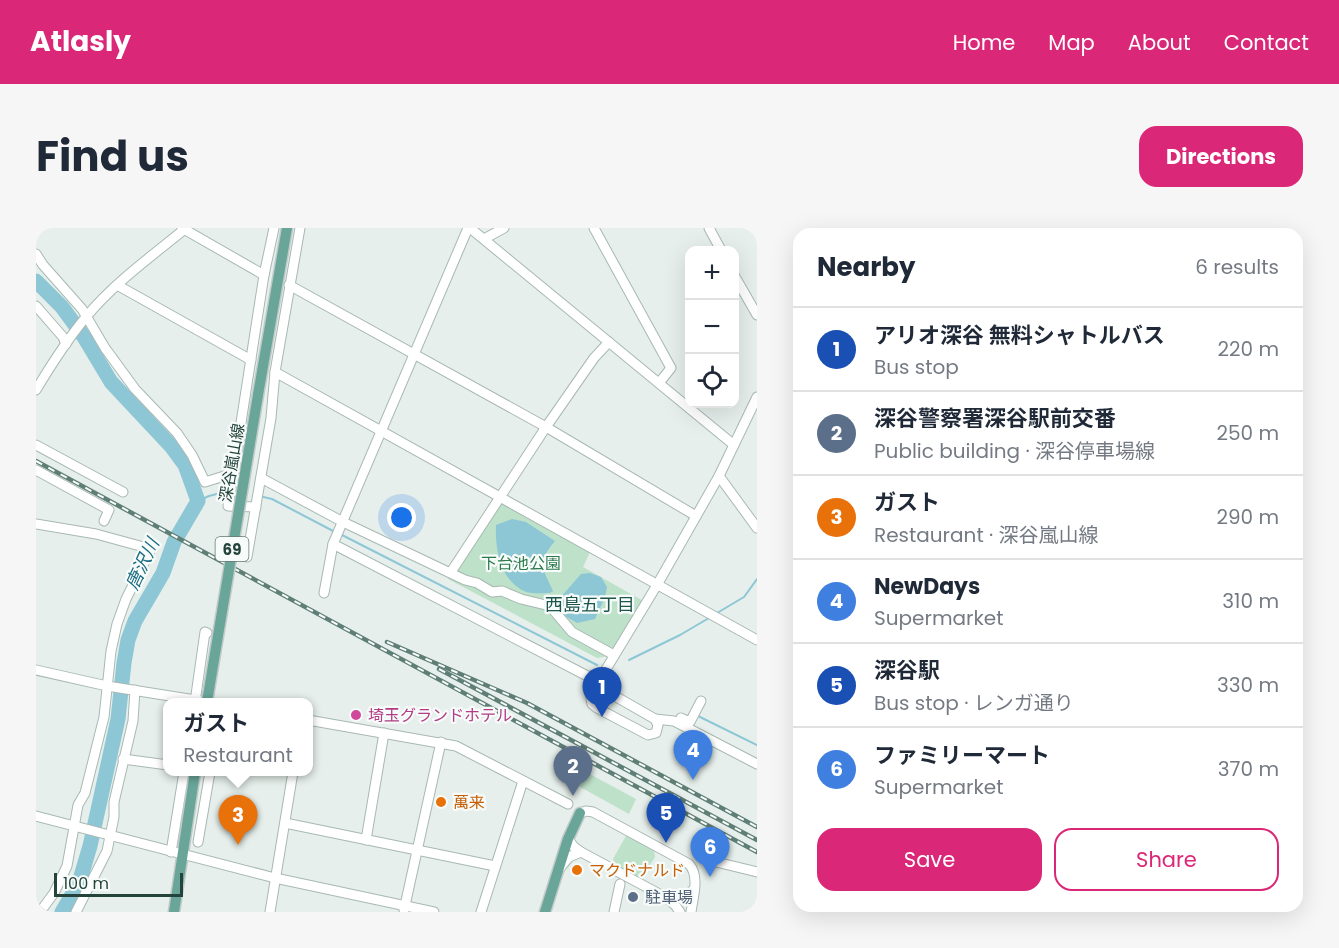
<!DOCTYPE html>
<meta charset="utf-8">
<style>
body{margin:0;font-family:Poppins,"Noto Sans JP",sans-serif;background:#f6f6f7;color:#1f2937}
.controls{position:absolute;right:18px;top:18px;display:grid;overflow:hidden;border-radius:12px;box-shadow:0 6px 24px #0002}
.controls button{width:54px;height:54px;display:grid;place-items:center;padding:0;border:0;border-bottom:2px solid #e0e1e3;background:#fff;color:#1f2937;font:30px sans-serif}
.scale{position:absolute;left:18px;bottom:15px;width:129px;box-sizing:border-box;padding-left:6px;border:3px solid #23433b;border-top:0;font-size:16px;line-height:21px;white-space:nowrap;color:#23433b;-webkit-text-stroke:4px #f7fbf9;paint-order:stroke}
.you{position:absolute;left:366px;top:290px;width:21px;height:21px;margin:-15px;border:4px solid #fff;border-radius:50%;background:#1a73e8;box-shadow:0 0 0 9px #1a73e833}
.badge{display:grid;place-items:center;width:39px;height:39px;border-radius:50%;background:#db2777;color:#fff;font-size:20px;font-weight:700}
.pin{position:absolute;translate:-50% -50px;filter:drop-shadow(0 2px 3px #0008)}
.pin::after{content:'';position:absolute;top:32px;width:21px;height:18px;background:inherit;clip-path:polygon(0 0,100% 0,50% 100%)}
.popup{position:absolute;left:127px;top:470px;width:150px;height:78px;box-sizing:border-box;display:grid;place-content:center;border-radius:12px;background:#fff;filter:drop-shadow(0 2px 4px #0005);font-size:20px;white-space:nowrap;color:#747a83}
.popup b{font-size:22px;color:#1f2937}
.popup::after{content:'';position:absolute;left:50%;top:100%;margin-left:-12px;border:12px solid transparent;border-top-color:#fff}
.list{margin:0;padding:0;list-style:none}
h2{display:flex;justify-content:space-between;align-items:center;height:78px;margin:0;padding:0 24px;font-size:26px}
h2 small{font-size:20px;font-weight:400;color:#747a83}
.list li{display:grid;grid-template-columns:39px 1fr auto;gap:18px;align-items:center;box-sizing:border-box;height:84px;padding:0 24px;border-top:2px solid #e0e1e3}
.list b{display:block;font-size:22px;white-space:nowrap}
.list p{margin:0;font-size:20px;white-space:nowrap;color:#747a83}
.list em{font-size:20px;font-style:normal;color:#747a83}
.actions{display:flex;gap:12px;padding:18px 24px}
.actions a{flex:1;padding:14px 0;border:2px solid #db2777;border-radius:18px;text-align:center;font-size:21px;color:#db2777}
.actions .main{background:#db2777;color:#fff}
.icon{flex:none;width:33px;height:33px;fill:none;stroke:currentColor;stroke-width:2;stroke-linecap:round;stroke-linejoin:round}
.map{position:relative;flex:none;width:721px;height:684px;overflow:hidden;border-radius:18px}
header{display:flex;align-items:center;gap:36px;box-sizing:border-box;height:84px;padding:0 30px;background:#db2777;color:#fff}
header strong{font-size:28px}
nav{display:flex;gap:33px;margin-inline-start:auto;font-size:21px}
.intro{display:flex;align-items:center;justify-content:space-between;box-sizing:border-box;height:144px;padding:0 36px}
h1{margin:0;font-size:42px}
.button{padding:15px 27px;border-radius:18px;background:#db2777;color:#fff;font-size:21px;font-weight:700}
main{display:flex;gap:36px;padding:0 36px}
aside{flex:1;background:#fff;border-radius:18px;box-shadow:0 6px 24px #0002}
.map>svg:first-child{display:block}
.green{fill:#bee1c9}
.water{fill:#8dc7d5}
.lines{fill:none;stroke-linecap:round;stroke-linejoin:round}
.stream{stroke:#8dc7d5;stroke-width:2}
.river{stroke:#8dc7d5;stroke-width:15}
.minor-casing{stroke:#a8b8b3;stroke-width:11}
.major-casing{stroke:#c1cac8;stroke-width:13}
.minor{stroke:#fff;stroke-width:9}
.major{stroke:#69a699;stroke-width:10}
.rail-casing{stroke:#5e7e76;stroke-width:4.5}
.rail{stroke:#f7fbf9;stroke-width:2;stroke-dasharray:7;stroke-linecap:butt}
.major-bridge-casing{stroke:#c1cac8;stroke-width:13;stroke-linecap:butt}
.major-bridge{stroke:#69a699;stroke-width:10}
.hotel-dot{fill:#d1479c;stroke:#f7fbf9;stroke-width:2}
.food-dot{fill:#e8710a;stroke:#f7fbf9;stroke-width:2}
.service-dot{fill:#5c6f8a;stroke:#f7fbf9;stroke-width:2}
.labels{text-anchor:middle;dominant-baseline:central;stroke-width:4.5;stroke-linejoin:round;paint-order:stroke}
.shield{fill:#f7fbf9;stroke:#637a74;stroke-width:1.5}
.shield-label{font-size:15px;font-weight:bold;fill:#23433b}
.street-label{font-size:16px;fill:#23433b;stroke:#f7fbf9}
.park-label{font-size:16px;fill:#2c7b4e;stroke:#f7fbf9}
.hotel-label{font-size:16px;fill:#b23c85;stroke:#f7fbf9;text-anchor:start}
.food-label{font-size:16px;fill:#c56008;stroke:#f7fbf9;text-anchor:start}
.service-label{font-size:16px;fill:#4e5e75;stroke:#f7fbf9;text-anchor:start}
.water-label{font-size:18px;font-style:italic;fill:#1a6c82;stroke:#f7fbf9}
.neighbourhood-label{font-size:18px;fill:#1e564b;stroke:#f7fbf9}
</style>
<header>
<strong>Atlasly</strong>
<nav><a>Home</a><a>Map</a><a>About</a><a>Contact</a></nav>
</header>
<div class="intro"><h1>Find us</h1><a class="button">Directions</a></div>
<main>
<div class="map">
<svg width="721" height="684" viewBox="0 0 721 684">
<rect width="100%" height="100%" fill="#e6efeb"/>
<g class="green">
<path d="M466 269 556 320 547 339 611 375 578 427 561 430 412 351 417 340Z"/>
<path d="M537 537 600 571 593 586 537 555 540 549 534 545Z"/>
<path d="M591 606 618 622 619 629 605 651 580 639 577 631Z"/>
</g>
<g class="water">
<path d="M476 291 490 294 519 313C500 336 506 338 517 363L514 365C507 365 497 366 490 364 464 353 459 322 460 297Z"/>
<path d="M554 345 565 349 571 359 569 369 559 391 541 395 524 385 518 377 545 346Z"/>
</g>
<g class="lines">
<g class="stream">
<path d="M223 268 236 271 299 304"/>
<path d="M162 273 173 268 192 263"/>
<path d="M304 306 561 437"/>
<path d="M681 385 708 369 721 351"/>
<path d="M593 432 644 407 673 390"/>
<path d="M662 488 721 517"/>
</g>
<path class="river" d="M0 53 26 79 48 109 75 154 135 218 149 237 162 273 138 314 127 345 99 393 92 412 88 435 82 491 54 618 43 655 26 684"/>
<defs>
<g id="minor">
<path d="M146 0 228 47"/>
<path d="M434 0 698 217"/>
<path d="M558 0 635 140 623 155"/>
<path d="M673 0 685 22"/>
<path d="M448 11 468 0"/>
<path d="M0 26 7 37 46 81 69 120 99 161 141 205 156 227 169 254 198 245"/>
<path d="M698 47 721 87"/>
<path d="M81 57 215 132"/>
<path d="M253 57 510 199 660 288"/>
<path d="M0 78 27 109 30 116"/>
<path d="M239 144 721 412"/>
<path d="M0 162C15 137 31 112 50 89 78 55 116 28 150 0"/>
<path d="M0 217 87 264"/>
<path d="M0 242 73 282 68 293"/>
<path d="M683 248 721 300"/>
<path d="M225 250 307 294 429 352 441 355 456 364 466 363 485 371 514 378 536 404 578 427"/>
<path d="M220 279 192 278 228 47 238 0"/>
<path d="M0 296 60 306 115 321 90 371 81 396 75 423 68 489 49 565 42 577 31 638 18 665 4 684"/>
<path d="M297 316 561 453"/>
<path d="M211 329 235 190 239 144 264 0"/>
<path d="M415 344 510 199 558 130 573 114"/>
<path d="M288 365 297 316 432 0"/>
<path d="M0 442 71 458 172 474"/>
<path d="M569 443 570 463 619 491 622 497 620 505 612 507 561 480 556 476C552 463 561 452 569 443L621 357 683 248 721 169"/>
<path d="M159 474 169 404 171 405"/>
<path d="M619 491 638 493 721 536"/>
<path d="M272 492 420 518 532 576"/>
<path d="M652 496 644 492 645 490 654 494 665 473"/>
<path d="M87 531 132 537"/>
<path d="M544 585 550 583 557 584 653 636C664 648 657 669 655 684"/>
<path d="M0 588 239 650 398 684"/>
<path d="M249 595 459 638"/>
<path d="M532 611 538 619 545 624 629 669 639 677 644 684"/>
<path d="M330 612 348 505"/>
<path d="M162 614 174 544"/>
<path d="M135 624 148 544"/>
<path d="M676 633 721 644"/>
<path d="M524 640 533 629 545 624"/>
<path d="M632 670H649L658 661"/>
<path d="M368 682 405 514"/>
<path d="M40 684 71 623 78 589V574L97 493 99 462"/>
<path d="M234 684 257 544"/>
<path d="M445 684 487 553"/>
<path d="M578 684 584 656"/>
</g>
<g id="major">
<path d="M222 167 251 0"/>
<path d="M138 684 159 544"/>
<path d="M509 684 532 611 544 585"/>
</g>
</defs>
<use href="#minor" class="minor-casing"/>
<use href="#major" class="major-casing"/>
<use href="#minor" class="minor"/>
<use href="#major" class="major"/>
<defs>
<g id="rail">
<path d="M0 233 721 624"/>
<path d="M351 414 491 475 721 599"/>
<path d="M403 441 721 612"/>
</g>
</defs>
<use href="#rail" class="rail-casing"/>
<use href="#rail" class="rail"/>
<defs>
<path id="major-bridge" d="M171 474 222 167"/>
</defs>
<use href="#major-bridge" class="major-bridge-casing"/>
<use href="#major-bridge" class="major-bridge"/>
</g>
<circle class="hotel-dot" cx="320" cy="487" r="6"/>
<g class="food-dot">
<circle cx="405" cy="574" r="6"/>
<circle cx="541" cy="642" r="6"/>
</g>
<circle class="service-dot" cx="597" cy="669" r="6"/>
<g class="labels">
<rect class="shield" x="179.5" y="309" width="33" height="24" rx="4.5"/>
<g class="shield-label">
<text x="196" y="321">69</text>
</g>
<g class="street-label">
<text transform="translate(196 235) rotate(-80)">深谷嵐山線</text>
</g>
<g class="park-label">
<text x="485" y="335">下台池公園</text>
</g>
<g class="hotel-label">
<text x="332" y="487">埼玉グランドホテル</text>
</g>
<g class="food-label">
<text x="417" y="574">萬来</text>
<text x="553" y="642">マクドナルド</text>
</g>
<g class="service-label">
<text x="609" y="669">駐車場</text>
</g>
<g class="water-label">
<text transform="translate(106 336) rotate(-65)">唐沢川</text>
</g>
<g class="neighbourhood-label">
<text x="554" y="376">西島五丁目</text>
</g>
</g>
</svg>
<div class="controls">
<button>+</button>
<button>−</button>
<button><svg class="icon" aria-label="locate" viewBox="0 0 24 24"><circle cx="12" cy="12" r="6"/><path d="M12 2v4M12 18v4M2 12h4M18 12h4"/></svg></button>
</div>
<div class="scale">100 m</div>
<div class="you"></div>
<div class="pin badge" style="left:566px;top:489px;background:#1a4fb4">1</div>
<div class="pin badge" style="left:537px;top:568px;background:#5c6f8a">2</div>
<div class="pin badge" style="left:202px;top:617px;background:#e8710a">3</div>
<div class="popup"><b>ガスト</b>Restaurant</div>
<div class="pin badge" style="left:657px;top:552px;background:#3f7fe0">4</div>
<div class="pin badge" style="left:630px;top:615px;background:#1a4fb4">5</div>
<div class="pin badge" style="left:674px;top:649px;background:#3f7fe0">6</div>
</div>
<aside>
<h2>Nearby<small>6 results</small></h2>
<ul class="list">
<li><span class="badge" style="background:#1a4fb4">1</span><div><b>アリオ深谷 無料シャトルバス</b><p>Bus stop</p></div><em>220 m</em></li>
<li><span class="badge" style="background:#5c6f8a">2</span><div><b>深谷警察署深谷駅前交番</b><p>Public building · 深谷停車場線</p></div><em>250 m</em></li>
<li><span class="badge" style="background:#e8710a">3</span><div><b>ガスト</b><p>Restaurant · 深谷嵐山線</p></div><em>290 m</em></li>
<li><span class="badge" style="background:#3f7fe0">4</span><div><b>NewDays</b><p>Supermarket</p></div><em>310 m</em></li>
<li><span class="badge" style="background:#1a4fb4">5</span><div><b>深谷駅</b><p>Bus stop · レンガ通り</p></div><em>330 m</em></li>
<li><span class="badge" style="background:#3f7fe0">6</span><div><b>ファミリーマート</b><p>Supermarket</p></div><em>370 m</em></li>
</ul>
<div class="actions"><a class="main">Save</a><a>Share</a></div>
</aside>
</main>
